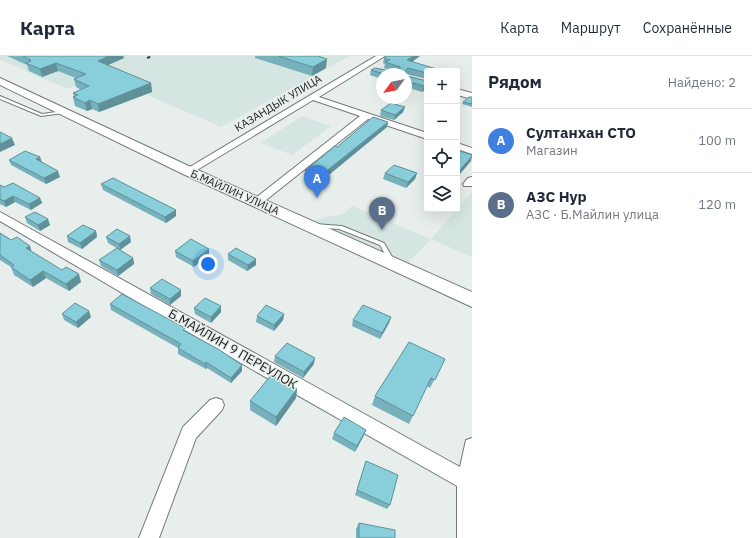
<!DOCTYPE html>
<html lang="ru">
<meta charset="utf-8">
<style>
body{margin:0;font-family:"IBM Plex Sans",sans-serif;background:#f2f2f3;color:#1f2937}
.controls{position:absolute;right:12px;top:12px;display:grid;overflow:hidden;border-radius:4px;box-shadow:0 4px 16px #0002}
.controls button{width:36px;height:36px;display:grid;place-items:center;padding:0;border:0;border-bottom:1px solid #e0e1e3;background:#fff;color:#1f2937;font:20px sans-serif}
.compass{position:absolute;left:376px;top:12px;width:36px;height:36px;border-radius:50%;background:#fff;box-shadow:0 4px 16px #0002;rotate:237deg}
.you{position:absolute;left:208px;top:208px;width:14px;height:14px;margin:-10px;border:3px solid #fff;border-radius:50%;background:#1a73e8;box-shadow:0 0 0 6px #1a73e833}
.badge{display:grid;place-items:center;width:26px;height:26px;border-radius:50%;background:#2563eb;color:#fff;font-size:13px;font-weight:700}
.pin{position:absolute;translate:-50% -33px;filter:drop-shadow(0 1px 2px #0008)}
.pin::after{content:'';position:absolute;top:21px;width:14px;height:12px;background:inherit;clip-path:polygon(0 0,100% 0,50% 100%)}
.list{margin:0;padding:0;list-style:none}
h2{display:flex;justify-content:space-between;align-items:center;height:52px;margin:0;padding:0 16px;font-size:17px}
h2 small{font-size:13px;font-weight:400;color:#747a83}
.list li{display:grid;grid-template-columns:26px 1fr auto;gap:12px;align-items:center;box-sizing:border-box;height:64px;padding:0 16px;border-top:1px solid #e0e1e3}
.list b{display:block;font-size:15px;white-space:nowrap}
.list p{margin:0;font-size:13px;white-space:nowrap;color:#747a83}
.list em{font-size:13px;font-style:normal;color:#747a83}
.icon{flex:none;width:22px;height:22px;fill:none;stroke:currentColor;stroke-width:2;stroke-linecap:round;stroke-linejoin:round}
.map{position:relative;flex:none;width:472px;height:482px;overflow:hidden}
header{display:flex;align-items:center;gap:24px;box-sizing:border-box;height:56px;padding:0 20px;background:#fff;border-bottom:1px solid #e0e1e3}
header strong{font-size:19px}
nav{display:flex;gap:22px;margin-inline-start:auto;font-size:14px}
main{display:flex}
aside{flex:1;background:#fff}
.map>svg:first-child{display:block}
.built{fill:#d5e6e2}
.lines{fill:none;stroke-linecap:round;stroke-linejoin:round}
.lane-casing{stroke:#737978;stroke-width:2}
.street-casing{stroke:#737978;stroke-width:2}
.secondary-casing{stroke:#737978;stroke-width:2}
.lane{fill:#fff;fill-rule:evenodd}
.street{fill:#fff;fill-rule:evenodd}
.secondary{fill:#fff;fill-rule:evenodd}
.rail{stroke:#404443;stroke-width:2;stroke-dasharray:3.5 2;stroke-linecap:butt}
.wall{fill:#76b1bc}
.shaded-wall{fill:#609099}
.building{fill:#89cedb;stroke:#609099}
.labels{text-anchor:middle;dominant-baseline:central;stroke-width:3;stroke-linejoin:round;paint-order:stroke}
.far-street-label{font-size:11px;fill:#1c1f1e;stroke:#e7eeec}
.street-label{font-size:13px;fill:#1c1f1e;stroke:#e7eeec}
</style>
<header>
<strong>Карта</strong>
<nav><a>Карта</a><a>Маршрут</a><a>Сохранённые</a></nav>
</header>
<main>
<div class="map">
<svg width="472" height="482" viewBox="0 0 472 482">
<rect width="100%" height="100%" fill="#e7eeec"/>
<g class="built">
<path d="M0 0H350L221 71 147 39 154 35 110 15 68 33 0 4Z"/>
<path d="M302 60 331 70 292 99 261 87Z"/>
<path d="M472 136V201L431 183 406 209 309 165 343 158 352 150 431 183Z"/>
</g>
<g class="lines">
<defs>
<g id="lane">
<path d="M0 40 42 58 63 55 65 56 63 57 41 60 0 43Z"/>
<path d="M314 168 342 170 384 187 395 206 394 208H390L380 189 339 173 312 171 311 170 312 169Z"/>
</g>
<g id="street">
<path d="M376 0H385L319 41 427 77V83L368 63 261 148H253L251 146 253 144 360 60 313 44 192 117 188 118 183 115Z"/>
<path d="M457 33 472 37V43L457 39Z"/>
<path d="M457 87 472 92V98L457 93Z"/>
<path d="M472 121V130H464L463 128 468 122Z"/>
<path d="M0 156 460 411 466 384 472 382V482H457V430L253 314 0 165Z"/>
<path d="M216 342 222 344 224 349 222 354 196 382 159 482H139L183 371 210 344Z"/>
</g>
<path id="secondary" d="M0 22 193 112 472 236V251L183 118 0 29Z"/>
</defs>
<use href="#lane" class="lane-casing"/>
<use href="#street" class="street-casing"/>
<use href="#secondary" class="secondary-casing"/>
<use href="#lane" class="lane"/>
<use href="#street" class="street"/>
<use href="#secondary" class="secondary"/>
<path class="rail" d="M147 2 152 0"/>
</g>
<g class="wall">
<path d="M7 0H123L124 2 108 9 151 27 152 36 99 56 92 53 87 55 75 50 73 41 74 40 73 37 81 34 76 31 74 23 76 22 58 15 42 21 29 15 27 9Z"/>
<path d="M255 0H318L326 12 312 20 255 2Z"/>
<path d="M387 0H420L412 6 427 15V23L406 18 407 20 427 25 422 36 406 31V18H382V23L370 19 371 14H391L384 12 385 8 383 7 384 2Z"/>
<path d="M472 41V51L462 48 463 46Z"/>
<path d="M405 51 403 56 394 64 380 60 381 54Z"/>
<path d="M388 66 387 71 319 127 304 121 305 115 337 91Z"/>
<path d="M457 94 471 105 458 120 457 119Z"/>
<path d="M40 101 42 107 60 121 46 128 11 109 9 104Z"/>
<path d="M385 117H417L415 123 406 132 383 123Z"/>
<path d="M101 128 176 154V160L166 167 103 134Z"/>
<path d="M0 129 4 131 40 142 42 147 31 154 15 146 6 151 0 148Z"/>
<path d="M25 161 50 169 40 175 27 167Z"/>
<path d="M96 175 97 181 82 193 68 186 67 180Z"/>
<path d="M0 177 32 196 81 226 69 235 46 222 33 231 14 219 11 211 0 204Z"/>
<path d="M106 181 131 186 120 194 108 187Z"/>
<path d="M175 195 209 199 194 211 176 201Z"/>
<path d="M228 198 256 203V209L247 215 228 204Z"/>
<path d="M133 202 134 208 118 220 101 210 99 204Z"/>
<path d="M150 232 181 240 170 249 151 238Z"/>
<path d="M110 248 186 275 242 315 231 327 207 312 206 313 178 298V292L111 254Z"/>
<path d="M194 252 221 256 211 267 195 258Z"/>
<path d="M62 258 91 261 78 272 64 264Z"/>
<path d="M284 258 283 264 274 275 256 266 257 260Z"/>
<path d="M391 261 389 267 380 283 352 270 353 264Z"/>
<path d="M275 300 314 308 303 322 274 306Z"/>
<path d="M445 303 430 332 427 330 409 368 372 349 375 340Z"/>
<path d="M297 333 296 342 276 370 250 354V345Z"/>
<path d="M366 374 364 379 355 396 332 383 334 377Z"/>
<path d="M366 405 390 449 387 453 355 439Z"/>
<path d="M359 467 395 482H356V473Z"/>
</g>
<g class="shaded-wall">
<path d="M109 0H123L124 2 99 13 98 5Z"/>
<path d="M414 0H420L406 10 407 4Z"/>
<path d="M327 3 326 12 312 20 313 11Z"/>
<path d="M56 7 58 15 42 21 40 13Z"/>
<path d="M151 27 152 36 99 56 98 48Z"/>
<path d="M427 28V33L422 36 424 30Z"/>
<path d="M90 44 92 53 87 55 85 47Z"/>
<path d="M405 51 403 56 394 64 395 59Z"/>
<path d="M388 66 387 71 319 127V121Z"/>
<path d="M12 82 15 89 0 96V88Z"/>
<path d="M472 100 471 105 458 120 460 114Z"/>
<path d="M40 101 42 107 36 103Z"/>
<path d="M58 115 60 121 46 128 44 122Z"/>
<path d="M417 117 415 123 406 132 408 126Z"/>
<path d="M13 140 15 146 6 151 4 145Z"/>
<path d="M40 142 42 147 31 154 29 148Z"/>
<path d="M176 154V160L166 167 165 161Z"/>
<path d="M48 163 50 169 40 175 38 169Z"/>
<path d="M96 175 97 181 82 193 80 187Z"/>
<path d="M130 180 131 186 120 194 119 188Z"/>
<path d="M30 190 32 197 26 192Z"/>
<path d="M209 193V199L194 211 193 205Z"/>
<path d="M133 202 134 208 118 220 117 214Z"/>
<path d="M256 203V209L247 215 248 209Z"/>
<path d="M43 215 46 222 33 231 30 224Z"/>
<path d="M79 218 81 226 69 235 66 228Z"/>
<path d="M181 234V240L170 249V243Z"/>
<path d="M221 250V256L211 267V261Z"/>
<path d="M89 255 91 261 78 272 76 266Z"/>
<path d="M284 258 283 264 274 275V269Z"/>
<path d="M391 261 389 267 380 283 382 277Z"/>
<path d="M315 302 314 308 303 322 304 316Z"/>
<path d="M206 306 207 312 206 313 205 308Z"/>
<path d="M242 309V315L231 327V322Z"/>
<path d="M297 333 296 342 276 370V361Z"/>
<path d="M366 374 364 379 355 396 357 390Z"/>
</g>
<g class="building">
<path d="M23 0H109L98 5 151 27 98 48 90 44 85 47 73 41 78 39 73 37 89 30 74 23 86 18 56 7 40 13 26 7 31 5 29 4H31Z"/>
<path d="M278 0H318L327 3 313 11Z"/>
<path d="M387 0H414L407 4 443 15H427V17L408 12 406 14 407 20 427 25V28L424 30 406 25V18H384L371 14 375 12 386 14H400V11L385 6 390 4 384 2Z"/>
<path d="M469 41H472V48L463 46Z"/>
<path d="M391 47 405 51 395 59 381 54Z"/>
<path d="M373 61 388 66 319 121 305 115 335 90 337 91Z"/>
<path d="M0 76 12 82 0 88Z"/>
<path d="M457 94 472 99V100L460 114 457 113Z"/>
<path d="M25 95 40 101 36 103 58 115 44 122 9 104Z"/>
<path d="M394 109 417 117 408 126 385 117Z"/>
<path d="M113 122 176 154 165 161 101 128Z"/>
<path d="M13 127 40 142 29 148 13 140 4 145 0 143V129L4 131Z"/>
<path d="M35 156 48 163 38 169 25 161Z"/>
<path d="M83 169 96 175 80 187 67 180Z"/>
<path d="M117 173 130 180 119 188 106 181Z"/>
<path d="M0 177 11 184 17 181 30 190 26 192 62 214 66 211 79 218 66 228 43 215 30 224 11 211 14 209 0 199Z"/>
<path d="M191 183 209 193 193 205 175 195Z"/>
<path d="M117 192 133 202 117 214 99 204Z"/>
<path d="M236 192 256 203 248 209 228 198Z"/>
<path d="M162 223 181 234 170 243 150 232Z"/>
<path d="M122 238 185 272 183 274 218 293 242 309 231 322 206 306 205 308 178 292 181 288 110 248Z"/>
<path d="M205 242 221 250 211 261 194 252Z"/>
<path d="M75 247 89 255 76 266 62 258Z"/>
<path d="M266 249 284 258 274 269 257 260Z"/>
<path d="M363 249 391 261 382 277 353 264Z"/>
<path d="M409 286 445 303 435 324 431 322 413 360 375 340Z"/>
<path d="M287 287 315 302 304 316 275 300Z"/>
<path d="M271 319 297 333 276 361 250 345Z"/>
<path d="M344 361 366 374 357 390 334 377Z"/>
<path d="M366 405 398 419 390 449 357 434Z"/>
<path d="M359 467 395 474V482H359Z"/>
</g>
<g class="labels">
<g class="far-street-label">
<text transform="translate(278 47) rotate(-31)">КАЗАНДЫК УЛИЦА</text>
<text transform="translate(235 136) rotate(24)">Б.МАЙЛИН УЛИЦА</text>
</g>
<g class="street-label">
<text transform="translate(233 293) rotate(30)">Б.МАЙЛИН 9 ПЕРЕУЛОК</text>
</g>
</g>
</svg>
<div class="controls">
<button>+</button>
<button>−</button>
<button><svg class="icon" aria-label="locate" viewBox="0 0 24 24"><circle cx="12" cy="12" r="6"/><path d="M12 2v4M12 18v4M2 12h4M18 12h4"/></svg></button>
<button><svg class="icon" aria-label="layers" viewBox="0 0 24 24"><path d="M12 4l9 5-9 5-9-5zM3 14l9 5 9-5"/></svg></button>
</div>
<svg class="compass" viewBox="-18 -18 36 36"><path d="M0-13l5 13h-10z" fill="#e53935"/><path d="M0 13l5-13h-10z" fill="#747a83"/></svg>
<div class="you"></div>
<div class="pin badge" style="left:317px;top:142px;background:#3f7fe0">A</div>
<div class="pin badge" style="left:382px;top:174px;background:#5c6f8a">B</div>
</div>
<aside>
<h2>Рядом<small>Найдено: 2</small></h2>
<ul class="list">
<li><span class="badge" style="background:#3f7fe0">A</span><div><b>Султанхан СТО</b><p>Магазин</p></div><em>100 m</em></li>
<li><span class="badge" style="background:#5c6f8a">B</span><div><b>АЗС Нур</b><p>АЗС · Б.Майлин улица</p></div><em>120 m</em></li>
</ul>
</aside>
</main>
